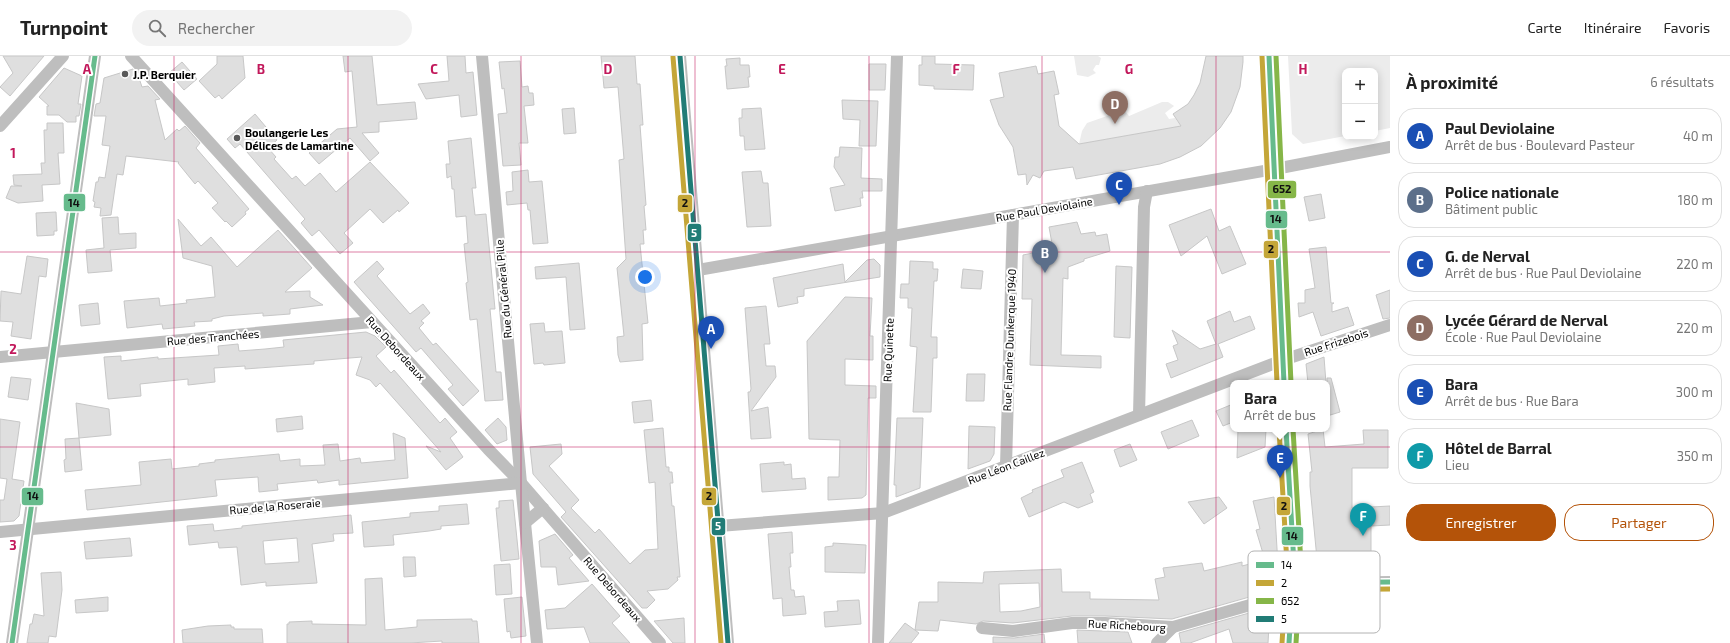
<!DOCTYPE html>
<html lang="fr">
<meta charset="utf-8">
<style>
body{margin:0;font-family:"Exo 2",sans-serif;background:#f2f2f2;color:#222}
.controls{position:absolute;right:12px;top:12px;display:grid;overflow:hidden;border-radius:8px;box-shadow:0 2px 10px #0003}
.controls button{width:36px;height:36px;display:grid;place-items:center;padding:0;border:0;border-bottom:1px solid #e0e0e0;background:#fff;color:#222;font:20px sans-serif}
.you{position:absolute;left:645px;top:221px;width:14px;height:14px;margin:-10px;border:3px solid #fff;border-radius:50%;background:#1a73e8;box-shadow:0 0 0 6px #1a73e833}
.badge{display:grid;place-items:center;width:26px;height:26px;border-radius:50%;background:#b45309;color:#fff;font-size:13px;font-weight:700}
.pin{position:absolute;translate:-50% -33px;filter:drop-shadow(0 1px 2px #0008)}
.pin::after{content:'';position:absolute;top:21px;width:14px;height:12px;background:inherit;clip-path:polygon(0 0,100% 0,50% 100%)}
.popup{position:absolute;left:1230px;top:324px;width:100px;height:52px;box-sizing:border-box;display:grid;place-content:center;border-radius:8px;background:#fff;filter:drop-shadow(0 1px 3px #0005);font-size:13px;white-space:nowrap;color:#767676}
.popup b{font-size:15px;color:#222}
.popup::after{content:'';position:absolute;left:50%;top:100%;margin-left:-8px;border:8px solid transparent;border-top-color:#fff}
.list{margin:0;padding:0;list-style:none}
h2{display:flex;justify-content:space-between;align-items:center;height:52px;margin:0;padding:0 16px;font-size:17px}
h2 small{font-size:13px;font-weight:400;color:#767676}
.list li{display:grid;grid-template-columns:26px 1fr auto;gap:12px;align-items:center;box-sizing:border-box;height:56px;margin:0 8px 8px;padding:0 8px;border:1px solid #e0e0e0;border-radius:16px}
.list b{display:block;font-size:15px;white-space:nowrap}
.list p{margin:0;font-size:13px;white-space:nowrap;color:#767676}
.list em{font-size:13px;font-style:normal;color:#767676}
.actions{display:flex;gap:8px;padding:12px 16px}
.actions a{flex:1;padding:9px 0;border:1px solid #b45309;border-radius:16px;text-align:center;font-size:14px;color:#b45309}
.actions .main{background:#b45309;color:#fff}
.icon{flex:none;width:22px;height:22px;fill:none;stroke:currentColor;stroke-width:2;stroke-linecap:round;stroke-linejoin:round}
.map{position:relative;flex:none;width:1390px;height:587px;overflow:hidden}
header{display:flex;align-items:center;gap:24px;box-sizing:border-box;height:56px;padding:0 20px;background:#fff;border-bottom:1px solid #e0e0e0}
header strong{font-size:19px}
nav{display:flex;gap:22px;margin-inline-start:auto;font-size:14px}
.search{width:280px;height:36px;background:#f2f2f2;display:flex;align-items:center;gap:10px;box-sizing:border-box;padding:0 14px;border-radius:22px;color:#767676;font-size:15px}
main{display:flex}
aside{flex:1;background:#fff}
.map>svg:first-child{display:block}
.green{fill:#ececec}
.building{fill:#dfdfdf;stroke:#c7c7c7;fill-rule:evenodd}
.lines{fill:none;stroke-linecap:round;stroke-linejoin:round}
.street{stroke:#bebebe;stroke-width:12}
.bus-1-casing{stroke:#fff;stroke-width:8}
.bus-2-casing{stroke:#fff;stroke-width:8}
.bus-3-casing{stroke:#fff;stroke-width:8}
.bus-4-casing{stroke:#fff;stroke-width:8}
.bus-1{stroke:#66bb8c;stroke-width:5}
.bus-2{stroke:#c4a638;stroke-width:5}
.bus-3{stroke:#86b648;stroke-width:5}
.bus-4{stroke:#217c76;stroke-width:5}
.grid{fill:none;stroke:#c2185b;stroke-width:1;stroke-opacity:0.55}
.poi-dot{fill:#595959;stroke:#fff;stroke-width:1.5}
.labels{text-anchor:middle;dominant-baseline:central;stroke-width:4;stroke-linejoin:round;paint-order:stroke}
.poi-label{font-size:11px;font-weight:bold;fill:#000;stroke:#fff;text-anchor:start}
.street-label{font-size:11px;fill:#000;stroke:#fff}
.key{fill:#fff;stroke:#b2b2b2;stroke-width:1}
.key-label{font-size:11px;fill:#000}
.grid-label{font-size:13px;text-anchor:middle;font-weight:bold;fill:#c2185b;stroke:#fff;stroke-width:4;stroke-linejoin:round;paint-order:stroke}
.line-badge{stroke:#fff;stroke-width:1.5}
.badge-label{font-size:11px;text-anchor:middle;font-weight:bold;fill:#fff}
.pale-badge-label{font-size:11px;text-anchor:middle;font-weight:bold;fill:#111}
</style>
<header>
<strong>Turnpoint</strong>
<div class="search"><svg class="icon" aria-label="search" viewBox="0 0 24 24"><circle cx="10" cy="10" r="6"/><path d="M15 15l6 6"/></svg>Rechercher</div>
<nav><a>Carte</a><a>Itinéraire</a><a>Favoris</a></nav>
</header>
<main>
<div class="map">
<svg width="1390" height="587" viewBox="0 0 1390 587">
<rect width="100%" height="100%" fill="#fff"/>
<g class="green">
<path d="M1074 0H1098L1101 2 1099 9H1096L1093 14 1096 17 1088 21 1077 19Z"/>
<path d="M1288 0H1390V72L1375 75V15H1345V80L1303 88 1292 78Z"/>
<path d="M1162 46H1168L1174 50 1165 57 1169 63 1175 62 1181 70 1079 88 1082 75 1087 67 1107 60 1117 54H1124L1129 60Z"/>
</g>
<g class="building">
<path d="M3 0H44L10 40 0 31 13 17Z"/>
<path d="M217 0H243L245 22 222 43 219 39 215 42 199 25 217 8Z"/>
<path d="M343 0H372L377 49 415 46 417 63 379 66V76L362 77 379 97 370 105 350 82 319 108 309 97 337 73 357 71 352 15 345 16Z"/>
<path d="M447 0H465L466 17 473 16 477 59 461 61 459 39 426 43 418 28 449 25Z"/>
<path d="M601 0H635L637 28H640L643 69H640L646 149 644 150 646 174H643L644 188H640L648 267 642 268 643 304 620 306 618 299 617 281 624 280 617 212 626 203 619 104 624 103 618 31 604 32Z"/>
<path d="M922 0H935V8L974 9 973 34 934 33V30L919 29V9H922Z"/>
<path d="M1206 0H1243V6L1240 31 1231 56 1220 72 1201 90 1180 101 1160 108 1076 123 1073 111 1044 115 1040 122 1033 119 1027 129 1026 118 1018 119 1013 91 999 69 990 44 1004 41 999 17 1036 10 1038 18 1054 15 1059 38 1054 39 1059 70 1079 88 1181 70 1173 58 1188 48 1194 39 1200 27Z"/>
<path d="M740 2V9H749L750 21H748L749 31 727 33 725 10H727L726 3Z"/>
<path d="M520 5 522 31 528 30 529 37H533L534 49 524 50 528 87H519L521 109 503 110 498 58 507 57 504 32 502 33 499 6Z"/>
<path d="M182 6 197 23 184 34 169 17Z"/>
<path d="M869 8H886L885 34H869Z"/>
<path d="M64 12 82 20 78 48H81L79 60H76V66H67L59 59H47V50H49L39 41Z"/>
<path d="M133 13 138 19 142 31 148 30 160 43 155 44 165 84 177 73 179 75 185 70 200 87 196 92 249 153 245 156 246 158 232 171 226 165 225 166 212 152 218 147 198 125 195 128 178 107 179 106 126 100 123 119 117 118 111 159 100 160 101 152 94 151 95 146 93 145 96 126H98L99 121 105 122 110 90 102 89 106 60H94L96 48 100 47 104 22Z"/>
<path d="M842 44 878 45 876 90H859L860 64 843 63Z"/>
<path d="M574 52 576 77 564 78 562 53Z"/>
<path d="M761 52 765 93 745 94 744 80H740L739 62H742V53Z"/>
<path d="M255 58 277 84 268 92 276 101 274 103 292 123 296 120 305 130 320 117 336 136 370 106 409 147 399 156 398 154 383 167 370 153 344 177 353 187 340 198 319 174 312 180 301 167 305 163 240 88 235 92 227 83Z"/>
<path d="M47 67H63L64 97H58L60 128 42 129 43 145 18 147 6 142 11 130H22L14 129 13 119 42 118 41 107H45L44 74H47Z"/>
<path d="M471 82 476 132H472L475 159 486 158 495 253H490L496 316H501L503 344 485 345 477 263 470 264 466 227 468 226 464 188 468 187 466 160 456 161 454 133H452L451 120 447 122 446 108H450L448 85Z"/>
<path d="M840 91 862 92 861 122 882 123V135H862L863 142H860L861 150 835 155 830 132 845 129 834 111 835 101H839Z"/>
<path d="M528 114 529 126 542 125 548 187 533 188 530 154H528L527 147 507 149 506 136 513 135 512 116Z"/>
<path d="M761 115 763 127H768L771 170 747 171 742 116Z"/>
<path d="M1321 138 1325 162 1309 165 1304 141Z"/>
<path d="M1211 153 1219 175 1230 170 1246 208 1222 218 1207 180 1181 200 1169 169Z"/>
<path d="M56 156 57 175H54V179L37 180 36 157Z"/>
<path d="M118 161 119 178 136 177V192L110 194 112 215 88 217 86 194 104 192 102 162Z"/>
<path d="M178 163 201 190 211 181 237 211 278 174 312 212 285 236 310 235V241L323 249 290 253V258L263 260V257L224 260 212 263V265L194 266 195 270 163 273 162 268 127 272 124 245 159 242 160 250 187 247 186 244 215 241 212 210 183 202Z"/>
<path d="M1077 166 1081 178 1095 176 1096 180 1107 178 1110 195 1084 203V205L1068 211V223L1063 222 1061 299 1101 300V312L1030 309 1032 243H1022L1023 199 1053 193 1049 171Z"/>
<path d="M1326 191 1331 247H1334L1332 248V256L1348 251 1354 269 1321 280 1313 256 1299 261 1298 247H1305V234L1315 232 1309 193Z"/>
<path d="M27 200 48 203 46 221 39 220 31 283 11 280 13 266 0 265 1 235 21 238Z"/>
<path d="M874 203 880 209V221L804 233V240L797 241 798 247 778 251 773 222 843 208 845 226 867 204Z"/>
<path d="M377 205 384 213 377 220 410 258 423 248 430 257 421 265 424 267 419 272 433 289 436 287 479 335 463 350 448 333 453 329 421 292 416 296 354 226Z"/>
<path d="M910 205 933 206V213H938L937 225H934L931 281H937V302H933L931 356H913L917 291 910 290 912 252H908V242H900L901 228H909Z"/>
<path d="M579 207 585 273 570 274 566 221 536 223 535 211Z"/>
<path d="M1116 210 1132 211 1130 282 1114 281Z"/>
<path d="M963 213 983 215 981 233 961 232Z"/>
<path d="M1390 234V262L1383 263 1376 239Z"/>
<path d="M845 241 872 242 870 280H873V304L845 303V329L876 330V342H868L866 439 862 442 828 444V421H839L840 384 809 383 807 285Z"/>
<path d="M98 247 100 268 81 270 79 249Z"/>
<path d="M766 250 770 288H764L766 310H775L776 321 751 355 768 351 771 382 751 383 748 336H750L751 333 745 252Z"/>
<path d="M1230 255 1234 266 1250 260 1255 273 1218 288 1223 301 1171 322 1166 308 1178 304 1173 290 1178 288 1172 274 1200 293 1216 288 1207 265Z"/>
<path d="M544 267 545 276 562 275 565 307 544 309 543 307 534 308 530 268Z"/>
<path d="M366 276 375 280 386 291 376 300 391 317 394 314 440 367 445 362 457 376 450 382 463 401 446 414 426 390 441 396 380 327 376 331 370 324 356 319 362 301 314 305V308L286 310 245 313V310L214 312 215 326 188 329V323L140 328 141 340 108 343 104 301 121 300V305L158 301V303L219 299 218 290 238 288 239 295 265 293 284 291 283 284Z"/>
<path d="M1324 301 1326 327H1308L1306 308Z"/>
<path d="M967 318H985L984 345H966Z"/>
<path d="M11 321 31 323 28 344 8 341Z"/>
<path d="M1327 322H1331L1340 356 1327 360Z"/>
<path d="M651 344 653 365 634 367 632 346Z"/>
<path d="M76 347 109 353 111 379 79 382Z"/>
<path d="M1233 348V366L1223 370 1216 355Z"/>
<path d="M302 360 303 373 277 376 276 363Z"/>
<path d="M498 362 506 371 507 384 497 388 485 374Z"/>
<path d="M897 362H923L920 432 896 441V429H894Z"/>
<path d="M0 363 20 366 12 423 24 425 19 460 14 465 0 466V444H4L7 423 0 422Z"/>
<path d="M1192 364 1199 380 1168 393 1161 376Z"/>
<path d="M969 370 995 371 994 398 990 405 968 413Z"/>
<path d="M663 372 666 411H669V416H672L673 427H670L672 450H674L680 521H677L678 524 668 533 647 535 655 544 647 552H642L561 461 566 456 533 418 530 391 561 388 562 398 549 410 579 444 571 452 595 477 599 473 630 508 645 494 658 493 655 426 649 427 644 374Z"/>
<path d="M1238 373H1266L1265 391 1237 402Z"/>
<path d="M1323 373 1325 391 1364 388 1363 374H1388V412H1352V452L1390 450V469L1371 470V512H1340V508L1317 503 1310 430V416H1312L1308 378Z"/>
<path d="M393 377 405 382 408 422 339 429V424L318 427 317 424 277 428 278 434 259 436 258 421 215 424 217 440 87 454 85 434 141 429 139 406 171 403 172 413 199 410V408L215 406V404L279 398 280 405 300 403V410L325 409 323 389 338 388 340 405 360 402 361 407 395 404Z"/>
<path d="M79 382 82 414 65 416 64 404 66 403 65 383Z"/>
<path d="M1130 388 1137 404 1120 411 1114 394Z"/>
<path d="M784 406V409L791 408 792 423 805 422 806 433 762 436 760 408Z"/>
<path d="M1082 406 1094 436 1090 438 1093 446 1078 452 1064 446 1029 461 1021 442 1033 436 1032 434 1064 421 1061 414Z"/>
<path d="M1219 441 1227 452 1204 468 1188 446Z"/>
<path d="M1274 441 1279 527 1274 534 1172 563 1105 560H1072L1013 567 983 565 976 568 940 564 938 575 915 574 919 546H938V526L983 527 984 516 1061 513 1062 536H1090V543L1159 544 1155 523 1165 521 1163 512 1202 507 1204 515 1242 506V510L1265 504 1256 474 1260 473 1253 445ZM1039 527 1040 551 1021 555 1000 556 999 528Z"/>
<path d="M513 444 519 503 501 505 496 452H499V445Z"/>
<path d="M467 448 469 468 441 470V473L429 475 393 479 394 489 364 491 362 466 410 461V457L439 455V450Z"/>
<path d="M351 459 353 477 333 478 334 485 312 488 317 527 266 530V526L241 529 237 491 219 492 218 486 189 489 187 470 213 468 214 475 242 472V470ZM297 482 299 506 265 508 263 485Z"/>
<path d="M792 476 793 497H790L791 511H789L791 534H794L795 541 804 540 806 558 783 560 782 542 773 543 768 478Z"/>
<path d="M555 478 573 499 569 502 589 525 558 529 556 511H541L539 485Z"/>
<path d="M130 482 132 500 86 503 84 486Z"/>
<path d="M833 487 866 489 865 517 825 516V491L833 490Z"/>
<path d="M403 501H415L416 520 404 521Z"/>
<path d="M510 508 512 538 496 539 494 509Z"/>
<path d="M61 516 62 534 56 581 49 580 48 587H27L30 568H32L34 558 44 560 41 517Z"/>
<path d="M382 522 385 574 417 571V564L472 563V565H477L479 587H442V585L410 587H287V568H289V566L312 565V568L366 569 365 523Z"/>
<path d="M592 528 620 560 612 567 630 587H590L584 571 547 573 545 554 565 552Z"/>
<path d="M108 541V555L76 557 75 544Z"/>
<path d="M522 541 526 580 511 582 510 575 507 576 504 543Z"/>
<path d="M859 544 861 568 825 571 824 556 838 555 837 545Z"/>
<path d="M1270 551 1268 587H1233L1229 573 1190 587H1181L1179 577Z"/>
<path d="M684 562 685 587H673L654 565Z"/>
<path d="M905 567 919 577 911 587H889Z"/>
<path d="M231 569V571H234V573H262L263 587H183L182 574 208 570Z"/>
<path d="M1077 574 1128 576 1132 587H1078Z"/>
<path d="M1044 578 1045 587H993V581L1014 582Z"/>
</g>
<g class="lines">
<g class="street">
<path d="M131 0 488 393 521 427 660 587"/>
<path d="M482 0 521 427 537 587"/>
<path d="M680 0 728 587"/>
<path d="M1269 0 1275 113 1284 327"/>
<path d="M0 70 63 0"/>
<path d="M698 214 1275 113 1390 91"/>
<path d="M0 301 372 266"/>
<path d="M1139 359 1144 151 1147 135"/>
<path d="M1286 373 1294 508 1289 587"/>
<path d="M1006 410 1013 159"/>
<path d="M525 467 543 452"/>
<path d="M719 470 883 457 1283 304 1390 269"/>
<path d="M0 476 521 427"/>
<path d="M1293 527 1390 526"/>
<path d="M982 572 1013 575 1072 567H1105L1173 571 1292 537"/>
<path d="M12 587 95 0"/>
<path d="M878 587 897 0"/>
<path d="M1157 587 1173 571"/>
</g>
<defs>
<g id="bus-1">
<path d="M1269 0 1284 327"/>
<path d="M1286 373 1294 508 1289 587"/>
<path d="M1293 527 1390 526"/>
<path d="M12 587 95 0"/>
</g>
<g id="bus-2">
<path d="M1262 0 1277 327"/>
<path d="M673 1 721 587"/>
<path d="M1279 373 1287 508 1282 587"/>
<path d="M1293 534 1390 533"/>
</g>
<g id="bus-3">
<path d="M1276 0 1291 327"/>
<path d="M1293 373 1301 508 1296 587"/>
</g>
<path id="bus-4" d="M680 0 728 587"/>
</defs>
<use href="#bus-1" class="bus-1-casing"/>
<use href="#bus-2" class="bus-2-casing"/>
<use href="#bus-3" class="bus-3-casing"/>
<use href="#bus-4" class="bus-4-casing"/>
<use href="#bus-1" class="bus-1"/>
<use href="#bus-2" class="bus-2"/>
<use href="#bus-3" class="bus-3"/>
<use href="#bus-4" class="bus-4"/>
</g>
<path class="grid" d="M174 0V587M348 0V587M521 0V587M695 0V587M869 0V587M1042 0V587M1216 0V587M0 196H1390M0 391H1390"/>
<g class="poi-dot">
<circle cx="125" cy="18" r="4"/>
<circle cx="237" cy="82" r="4"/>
</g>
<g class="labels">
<g class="poi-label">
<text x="133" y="18">J.P. Berquier</text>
<text x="245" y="76">Boulangerie Les<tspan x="245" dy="13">Délices de Lamartine</tspan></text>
</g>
<g class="street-label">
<text transform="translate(1044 153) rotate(-10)">Rue Paul Deviolaine</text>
<text transform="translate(503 233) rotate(-95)">Rue du Général Pille</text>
<text transform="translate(213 281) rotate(-5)">Rue des Tranchées</text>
<text transform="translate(1009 284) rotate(-88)">Rue Flandre Dunkerque 1940</text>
<text transform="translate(1336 286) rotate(-18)">Rue Frizebois</text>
<text transform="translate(396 292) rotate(48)">Rue Debordeaux</text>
<text transform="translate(888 294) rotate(-88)">Rue Quinette</text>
<text transform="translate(1006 410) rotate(-21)">Rue Léon Caillez</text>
<text transform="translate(275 450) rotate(-5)">Rue de la Roseraie</text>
<text transform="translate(613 533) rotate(49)">Rue Debordeaux</text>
<text transform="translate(1127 569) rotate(3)">Rue Richebourg</text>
</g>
</g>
<rect x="1248" y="495" width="132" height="82" rx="6" class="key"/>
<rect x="1256" y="506" width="18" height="6" fill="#66bb8c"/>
<rect x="1256" y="524" width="18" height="6" fill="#c4a638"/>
<rect x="1256" y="542" width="18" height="6" fill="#86b648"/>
<rect x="1256" y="560" width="18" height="6" fill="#217c76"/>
<g class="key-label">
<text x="1281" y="513">14</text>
<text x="1281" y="531">2</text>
<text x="1281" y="549">652</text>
<text x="1281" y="567">5</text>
</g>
<g class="grid-label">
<text x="87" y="18">A</text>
<text x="261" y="18">B</text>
<text x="434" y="18">C</text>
<text x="608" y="18">D</text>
<text x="782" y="18">E</text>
<text x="956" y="18">F</text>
<text x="1129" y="18">G</text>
<text x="1303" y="18">H</text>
<text x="13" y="102">1</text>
<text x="13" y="298">2</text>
<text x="13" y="494">3</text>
</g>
<g class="line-badge">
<rect x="1267" y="124" width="30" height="19" rx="4" fill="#86b648"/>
<rect x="63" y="137" width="23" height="19" rx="4" fill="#66bb8c"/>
<rect x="677" y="138" width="16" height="19" rx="4" fill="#c4a638"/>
<rect x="1265" y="154" width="23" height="19" rx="4" fill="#66bb8c"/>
<rect x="687" y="167" width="15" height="19" rx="4" fill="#217c76"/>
<rect x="1263" y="184" width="16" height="19" rx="4" fill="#c4a638"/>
<rect x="21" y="431" width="23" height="19" rx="4" fill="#66bb8c"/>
<rect x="701" y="431" width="16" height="19" rx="4" fill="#c4a638"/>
<rect x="1276" y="440" width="15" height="20" rx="4" fill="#c4a638"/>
<rect x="711" y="461" width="15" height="19" rx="4" fill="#217c76"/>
<rect x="1281" y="470" width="23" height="20" rx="4" fill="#66bb8c"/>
</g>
<g class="badge-label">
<text x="694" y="181">5</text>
<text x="718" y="474">5</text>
</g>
<g class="pale-badge-label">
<text x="1282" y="137">652</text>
<text x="74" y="151">14</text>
<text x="685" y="151">2</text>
<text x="1276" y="167">14</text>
<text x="1271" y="197">2</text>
<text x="33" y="444">14</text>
<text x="709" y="444">2</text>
<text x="1284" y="454">2</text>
<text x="1292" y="484">14</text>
</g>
</svg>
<div class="controls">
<button>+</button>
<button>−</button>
</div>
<div class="you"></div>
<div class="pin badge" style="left:711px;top:293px;background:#1a4fb4">A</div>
<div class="pin badge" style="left:1045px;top:217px;background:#5c6f8a">B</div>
<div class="pin badge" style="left:1119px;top:149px;background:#1a4fb4">C</div>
<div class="pin badge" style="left:1115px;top:68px;background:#8d6e63">D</div>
<div class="pin badge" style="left:1280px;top:422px;background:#1a4fb4">E</div>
<div class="popup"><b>Bara</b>Arrêt de bus</div>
<div class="pin badge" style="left:1363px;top:480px;background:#0f9aa8">F</div>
</div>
<aside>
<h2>À proximité<small>6 résultats</small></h2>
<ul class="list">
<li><span class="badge" style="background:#1a4fb4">A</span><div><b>Paul Deviolaine</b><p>Arrêt de bus · Boulevard Pasteur</p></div><em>40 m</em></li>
<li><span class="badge" style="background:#5c6f8a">B</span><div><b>Police nationale</b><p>Bâtiment public</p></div><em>180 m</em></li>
<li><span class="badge" style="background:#1a4fb4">C</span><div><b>G. de Nerval</b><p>Arrêt de bus · Rue Paul Deviolaine</p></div><em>220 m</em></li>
<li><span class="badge" style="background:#8d6e63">D</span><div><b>Lycée Gérard de Nerval</b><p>École · Rue Paul Deviolaine</p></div><em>220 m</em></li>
<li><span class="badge" style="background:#1a4fb4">E</span><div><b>Bara</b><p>Arrêt de bus · Rue Bara</p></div><em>300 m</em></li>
<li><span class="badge" style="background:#0f9aa8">F</span><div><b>Hôtel de Barral</b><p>Lieu</p></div><em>350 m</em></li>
</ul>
<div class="actions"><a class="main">Enregistrer</a><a>Partager</a></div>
</aside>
</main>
